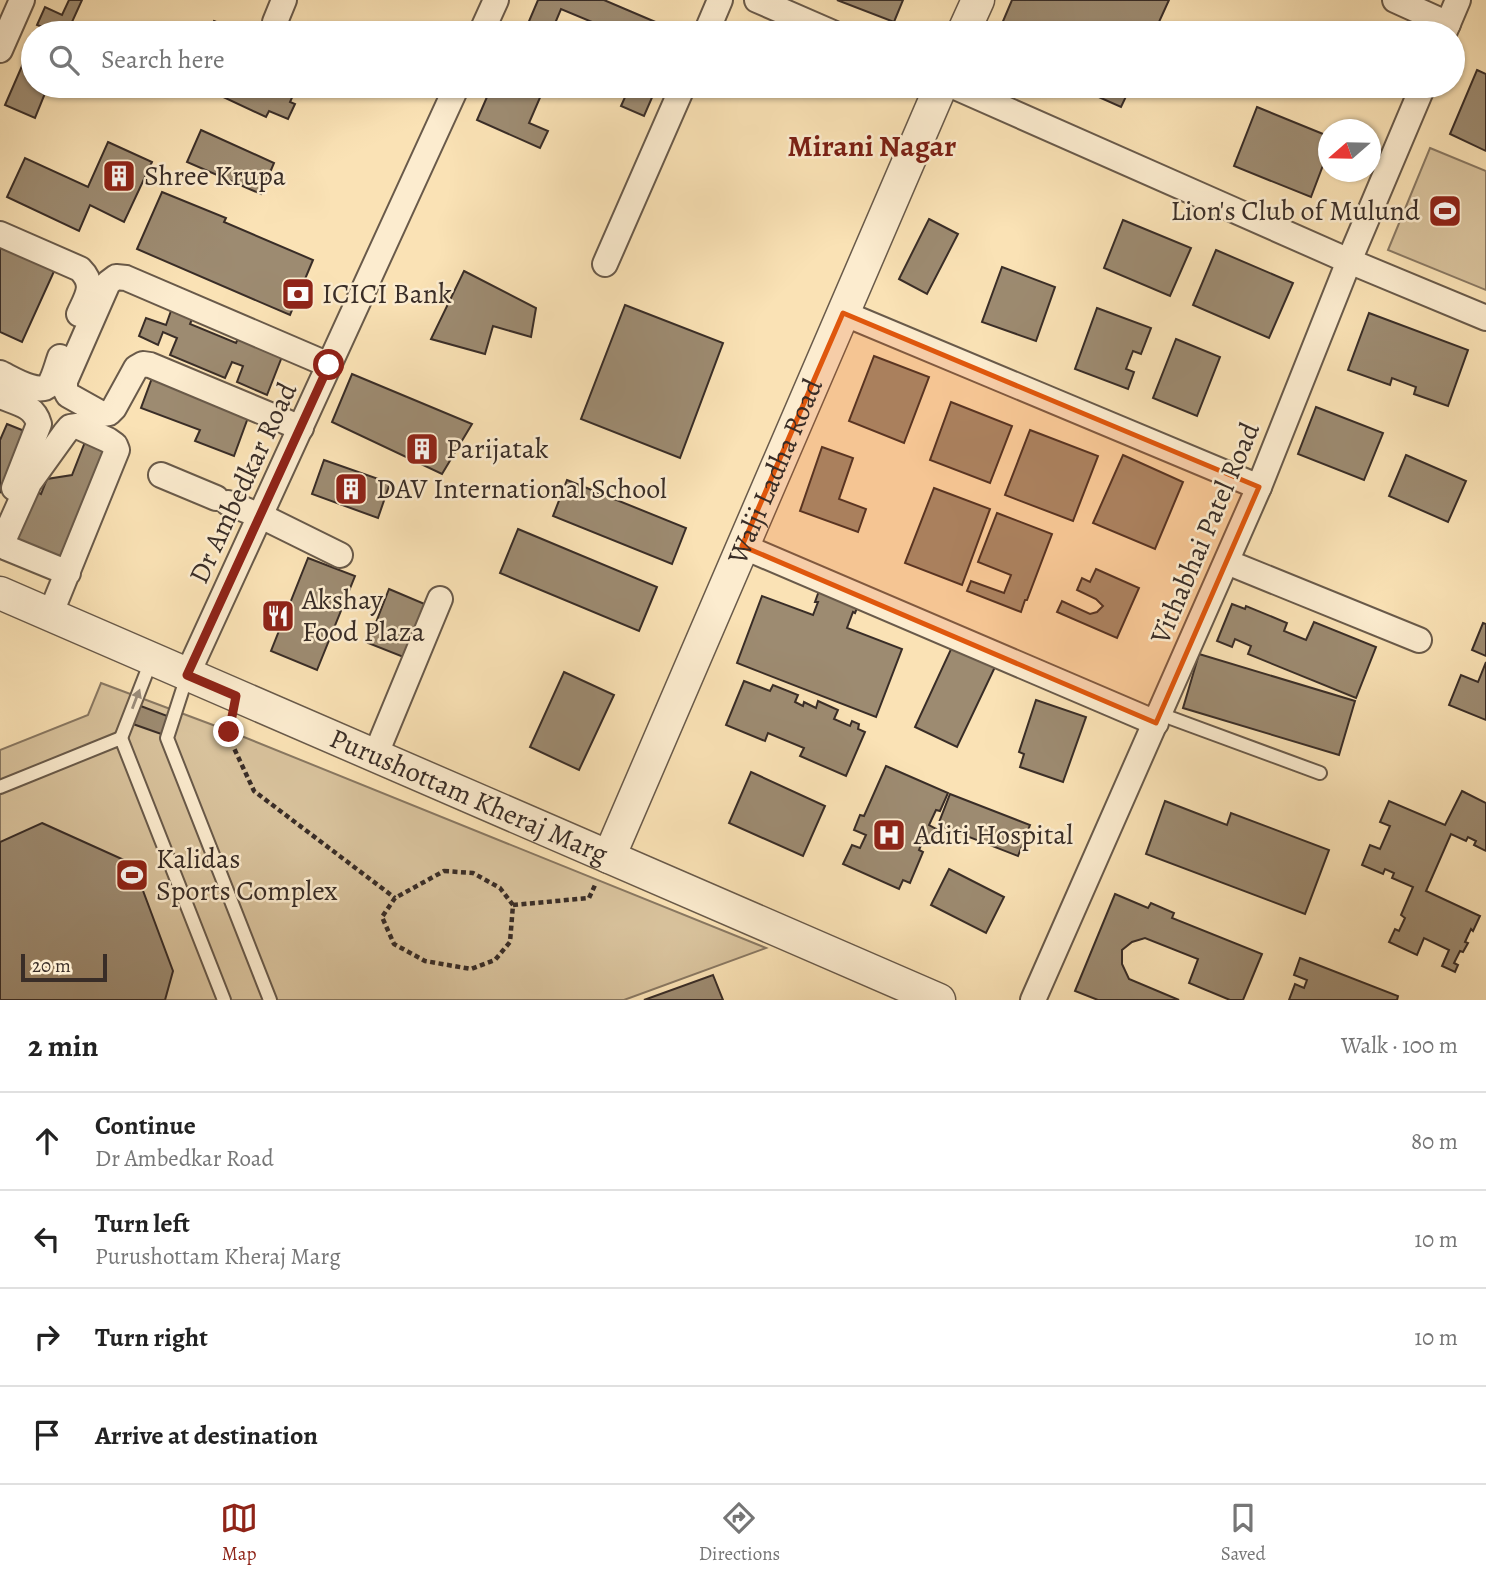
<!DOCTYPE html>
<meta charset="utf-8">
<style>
body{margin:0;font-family:Alegreya,serif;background:#f2f2f2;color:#222}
.compass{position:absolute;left:1318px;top:119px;width:63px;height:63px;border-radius:50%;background:#fff;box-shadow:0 2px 5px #0004;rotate:250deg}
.scale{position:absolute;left:21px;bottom:18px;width:86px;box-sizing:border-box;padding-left:7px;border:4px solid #392d27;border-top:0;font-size:19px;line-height:24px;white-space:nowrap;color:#392d27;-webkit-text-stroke:5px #fceccf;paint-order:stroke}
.stop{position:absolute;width:21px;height:21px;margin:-16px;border:5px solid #8f2418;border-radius:50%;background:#fff}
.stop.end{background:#8f2418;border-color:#fff;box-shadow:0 2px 7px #0008}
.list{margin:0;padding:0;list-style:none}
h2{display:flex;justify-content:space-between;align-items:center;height:91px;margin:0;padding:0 28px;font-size:30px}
h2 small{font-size:23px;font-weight:400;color:#767676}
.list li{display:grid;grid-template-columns:46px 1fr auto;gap:21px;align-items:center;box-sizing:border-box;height:98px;padding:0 28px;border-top:2px solid #e0e0e0}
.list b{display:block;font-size:26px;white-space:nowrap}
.list p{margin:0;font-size:23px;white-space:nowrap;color:#767676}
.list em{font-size:23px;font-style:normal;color:#767676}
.icon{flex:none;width:38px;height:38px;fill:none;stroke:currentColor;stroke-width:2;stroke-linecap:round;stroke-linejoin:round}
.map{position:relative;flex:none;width:1486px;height:1000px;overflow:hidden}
.search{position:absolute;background:#fff;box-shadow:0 2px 5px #0004;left:21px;right:21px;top:21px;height:77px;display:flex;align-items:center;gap:18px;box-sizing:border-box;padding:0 24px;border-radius:38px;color:#767676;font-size:26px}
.sheet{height:483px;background:#fff}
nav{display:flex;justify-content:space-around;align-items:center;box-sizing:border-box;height:98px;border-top:2px solid #e0e0e0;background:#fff;font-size:19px;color:#767676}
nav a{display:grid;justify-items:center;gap:4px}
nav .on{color:#8f2418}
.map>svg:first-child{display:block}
.green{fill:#d9c39d;stroke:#897862;stroke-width:2}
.building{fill:#9d8b71;stroke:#392d27;stroke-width:2}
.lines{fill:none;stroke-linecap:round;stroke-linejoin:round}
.service-casing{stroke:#695a4a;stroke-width:16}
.minor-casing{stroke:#695a4a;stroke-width:28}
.tertiary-casing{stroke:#695a4a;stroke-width:35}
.path{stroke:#392d27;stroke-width:4.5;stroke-dasharray:5 3.5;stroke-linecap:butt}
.service{stroke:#fceccf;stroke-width:12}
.minor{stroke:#fceccf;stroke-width:24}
.tertiary{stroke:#fceccf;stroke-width:32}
.oneway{fill:#9a8c7b}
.route{stroke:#8f2418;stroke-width:9}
.marked{fill:#df570d;fill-opacity:0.2;stroke:#df570d;stroke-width:5;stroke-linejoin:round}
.labels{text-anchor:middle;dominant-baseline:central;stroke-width:5;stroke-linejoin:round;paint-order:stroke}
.poi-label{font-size:28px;fill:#392d27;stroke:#fceccf;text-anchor:start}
.street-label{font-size:28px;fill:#392d27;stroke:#fceccf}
.neighbourhood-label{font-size:30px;font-weight:bold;fill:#7a1f14;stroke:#fceccf}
</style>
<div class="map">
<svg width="1486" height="1000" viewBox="0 0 1486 1000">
<rect width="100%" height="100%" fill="#fae2b5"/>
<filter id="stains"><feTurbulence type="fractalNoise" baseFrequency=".00286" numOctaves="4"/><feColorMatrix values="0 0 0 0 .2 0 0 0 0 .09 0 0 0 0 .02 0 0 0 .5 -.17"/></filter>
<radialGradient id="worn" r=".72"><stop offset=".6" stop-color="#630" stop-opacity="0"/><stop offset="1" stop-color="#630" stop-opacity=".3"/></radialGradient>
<g class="green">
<path d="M1430 148 1486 171V290L1388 250Z"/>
<path d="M101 683 229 731 766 948 624 1000H0V750L88 715Z"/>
</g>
<g class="building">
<path d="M69 0H82L67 33H47L48 29 37 25 45 7 62 15Z"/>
<path d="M538 0H604L679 32 617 33 610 30 608 33H593L597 24 561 9 551 33H524Z"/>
<path d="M837 0H903L894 22Z"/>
<path d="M1012 0H1169L1154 33H998Z"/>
<path d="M214 21 235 30 237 26 252 33H209Z"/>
<path d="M32 43 33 86H48L35 118 5 105Z"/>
<path d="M1477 70 1486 74V151L1450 134Z"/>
<path d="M213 86H251L270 94 271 91 274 92 276 87 274 86H305L300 96 294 93 290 102 295 104 288 119 269 111 266 117 221 96 223 90Z"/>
<path d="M496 86H545L529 123 548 131 540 148 477 120 490 90 494 91Z"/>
<path d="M630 86H657L644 116 621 106Z"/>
<path d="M1074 86H1131L1121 107Z"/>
<path d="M1257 107 1328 136V152L1311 197 1234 166Z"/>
<path d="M201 130 274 163 261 194 187 162Z"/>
<path d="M108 142 152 162 124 222 90 205 79 231 7 197 25 158 88 187Z"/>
<path d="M162 192 226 218 224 222 313 260 290 315 137 249Z"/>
<path d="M929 219 958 234 927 294 899 279Z"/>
<path d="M1123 220 1191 248 1170 296 1104 268Z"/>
<path d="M0 241 56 267 22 342 0 332Z"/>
<path d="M1216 250 1293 283 1269 338 1193 305Z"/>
<path d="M1002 267 1055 287 1036 341 982 322Z"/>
<path d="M464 271 536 308 531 337 493 326 485 354 431 339Z"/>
<path d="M625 305 723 343 680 458 581 419Z"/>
<path d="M172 308 193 317 190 324 236 343 239 336 283 354 267 395 237 382 243 366 232 362 225 378 170 355 177 338 163 332 158 345 139 336 146 318 166 325Z"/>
<path d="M1097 308 1151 328 1141 354 1133 351 1126 369 1134 372 1128 389 1075 369Z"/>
<path d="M1369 313 1468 350 1448 406 1414 394 1416 387 1392 378 1390 385 1348 370Z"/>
<path d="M1176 339 1220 357 1197 416 1153 398Z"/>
<path d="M874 356 929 377 904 443 849 421Z"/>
<path d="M352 374 472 424 442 474 332 422Z"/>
<path d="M152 378 250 412 234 456 195 441 200 430 141 408Z"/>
<path d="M951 402 1012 426 990 483 930 460Z"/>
<path d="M1316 407 1383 433 1364 480 1298 454Z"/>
<path d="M7 424 32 434 12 464 0 493V440Z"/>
<path d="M1030 430 1098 456 1073 521 1005 495Z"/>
<path d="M85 442 112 451 62 562 6 542 30 488 41 494 47 479 72 475Z"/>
<path d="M822 447 853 458 839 499 866 509 858 532 800 511Z"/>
<path d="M1123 455 1183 482 1155 549 1093 523Z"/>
<path d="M1406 455 1466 481 1448 522 1389 496Z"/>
<path d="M324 460 390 483 378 518 312 494Z"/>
<path d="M567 480 686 528 672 564 553 516Z"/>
<path d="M934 488 990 509 962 585 905 563Z"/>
<path d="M997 513 1052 534 1027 600H1025L1021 612 967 591 971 581 1004 593 1011 575 978 562Z"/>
<path d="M518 529 657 587 639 631 500 573Z"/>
<path d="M308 558 355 576 317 670 271 651Z"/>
<path d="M1096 569 1139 588 1117 638 1057 612 1062 601 1090 614 1097 612 1103 606 1096 599 1077 590 1082 578 1090 582Z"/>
<path d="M820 588 859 603 855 613 853 612 847 628 902 649 876 717 737 663 762 596 813 615 818 602H815Z"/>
<path d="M389 589 427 605 406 658 368 643Z"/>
<path d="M1232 604 1245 609 1246 606 1287 623 1284 631 1306 640 1314 622 1376 647 1356 698 1248 654 1251 646 1235 639 1232 647 1217 641Z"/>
<path d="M1483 623 1486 624V656L1472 650Z"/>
<path d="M952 647 995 667 957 747 915 727Z"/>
<path d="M1199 654 1355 701 1339 755 1183 708Z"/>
<path d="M1486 662V720L1449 705 1461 675 1478 682Z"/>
<path d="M564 672 614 695 579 770 530 747Z"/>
<path d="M744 681 770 691 773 685 798 695 795 702 803 706 804 702 816 708 818 701 838 710 834 719 850 726 852 721 859 724 858 729 865 732 846 776 800 756 804 748 768 733 765 741 726 725Z"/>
<path d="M1036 700 1086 717 1063 782 1020 767 1024 754 1019 752Z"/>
<path d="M138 705 170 717 164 735 133 724Z"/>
<path d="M886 766 948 793 940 811 936 810 929 825 938 830 932 842 924 838 919 850 923 852 910 883 903 880 899 889 843 864 852 845 860 848 866 835 854 830 860 815 864 816Z"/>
<path d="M751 772 825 806 803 856 729 823Z"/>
<path d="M1462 791 1486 803V851L1474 845 1476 841 1468 837 1466 841 1451 834 1426 891 1480 916 1473 931 1471 929 1465 942 1468 943 1463 952 1460 951 1454 963 1458 965 1455 972 1442 966 1449 950 1424 938 1417 955 1389 942 1395 929 1399 931 1405 918 1401 915 1413 887 1392 878 1394 873 1385 869 1383 874 1362 865 1370 845 1380 849 1390 826 1380 822 1389 801 1445 825Z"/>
<path d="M950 794 1030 825 1018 856 938 825Z"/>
<path d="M1165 801 1227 825 1231 813 1329 850 1305 914 1146 854Z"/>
<path d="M42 823 133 864 173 971 165 1000H0V842Z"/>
<path d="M949 869 1004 897 986 933 931 905Z"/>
<path d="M1115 894 1148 908 1151 903 1174 913 1172 918 1262 954 1243 1000H1230L1189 983 1198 959 1145 938 1132 942 1122 950V964L1129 979 1179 1000H1098L1075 991Z"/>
<path d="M1300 958 1398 996 1397 1000H1289L1295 984 1304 988 1307 980 1294 975Z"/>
<path d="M713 975 723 1000H644Z"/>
</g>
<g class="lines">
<defs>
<g id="service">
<path d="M187 676 167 738 270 1000"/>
<path d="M1160 714 1320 773"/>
<path d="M121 738 151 661"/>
<path d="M0 787 121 738 224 1000"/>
</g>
<g id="minor">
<path d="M757 0 833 33"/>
<path d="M1395 0 1448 24"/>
<path d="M275 22 284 0"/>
<path d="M481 33 496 0"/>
<path d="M706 33 720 0"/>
<path d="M1444 33 1458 0"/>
<path d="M0 50 22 0"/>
<path d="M953 86 1349 261 1486 318"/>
<path d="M0 234 80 269C96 285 87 296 79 314"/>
<path d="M605 264 683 86"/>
<path d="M843 313 1259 487"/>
<path d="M0 373C11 378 39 396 49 385 54 378 57 365 60 357"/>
<path d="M0 396C17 403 34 405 39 424L14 488"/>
<path d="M301 428 150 365 143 364 136 368 114 408 109 413 102 414 68 395 65 389V381L108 283 116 277 126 278 329 365"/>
<path d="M161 475 216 498"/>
<path d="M228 503 261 516 340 555"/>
<path d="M742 546 1156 723"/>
<path d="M1227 562 1419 640"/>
<path d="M50 615 117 450 115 445 108 440 77 426 70 427 65 433 29 483 3 541 7 548 68 573"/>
<path d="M187 675 457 86"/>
<path d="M375 756 440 599"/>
<path d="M1033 1000 1259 487 1349 261 1423 86"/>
</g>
<g id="tertiary">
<path d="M963 33 978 0"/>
<path id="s1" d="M0 593 939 1000"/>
<path id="s2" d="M609 857 941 86"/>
</g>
</defs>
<use href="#service" class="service-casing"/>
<use href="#minor" class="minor-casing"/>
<use href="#tertiary" class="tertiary-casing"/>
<g class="path">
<path d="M231 725 229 731 233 746 254 791 395 898"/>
<path d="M444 871 473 873 500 888 513 905 510 942 495 960 471 969 425 961 394 944 382 917 395 898Z"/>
<path d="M513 905 589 898 596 883"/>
</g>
<use href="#service" class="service"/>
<use href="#minor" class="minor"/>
<use href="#tertiary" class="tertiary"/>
</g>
<defs><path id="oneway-solid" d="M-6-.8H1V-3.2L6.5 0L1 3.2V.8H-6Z" transform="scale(1.75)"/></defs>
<use class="oneway" href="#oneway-solid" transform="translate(136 699) rotate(-69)"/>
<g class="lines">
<path class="route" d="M229 732 236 696 187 675 329 365"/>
</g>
<path class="marked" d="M843 313 1259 487 1156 723 742 546Z"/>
<defs>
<symbol id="building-square" viewBox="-11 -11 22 22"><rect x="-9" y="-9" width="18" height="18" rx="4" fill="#8f2418" stroke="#fceccf"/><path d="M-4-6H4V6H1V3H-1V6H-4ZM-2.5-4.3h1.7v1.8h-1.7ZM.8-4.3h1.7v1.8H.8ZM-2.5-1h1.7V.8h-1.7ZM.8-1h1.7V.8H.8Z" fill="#fff"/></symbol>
<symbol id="stadium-square" viewBox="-11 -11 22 22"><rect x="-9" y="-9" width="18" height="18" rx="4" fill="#8f2418" stroke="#fceccf"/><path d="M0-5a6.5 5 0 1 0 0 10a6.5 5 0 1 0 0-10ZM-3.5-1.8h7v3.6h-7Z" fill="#fff"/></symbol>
<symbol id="bank-square" viewBox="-11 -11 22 22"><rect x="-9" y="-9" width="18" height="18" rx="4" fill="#8f2418" stroke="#fceccf"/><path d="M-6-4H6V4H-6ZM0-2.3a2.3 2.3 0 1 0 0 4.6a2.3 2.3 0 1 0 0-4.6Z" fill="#fff"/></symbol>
<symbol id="restaurant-square" viewBox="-11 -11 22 22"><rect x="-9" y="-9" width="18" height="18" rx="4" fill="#8f2418" stroke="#fceccf"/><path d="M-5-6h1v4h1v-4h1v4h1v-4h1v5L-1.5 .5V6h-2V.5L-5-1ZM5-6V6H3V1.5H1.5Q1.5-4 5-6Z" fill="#fff"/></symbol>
<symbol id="hospital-square" viewBox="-11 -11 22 22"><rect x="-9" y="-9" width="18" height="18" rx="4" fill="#8f2418" stroke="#fceccf"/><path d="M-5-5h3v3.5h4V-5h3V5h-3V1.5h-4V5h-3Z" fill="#fff"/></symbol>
</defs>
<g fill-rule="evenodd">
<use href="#building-square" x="100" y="157" width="38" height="38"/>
<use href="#stadium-square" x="1426" y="192" width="38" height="38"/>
<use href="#bank-square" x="279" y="275" width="38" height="38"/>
<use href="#building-square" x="403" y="430" width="38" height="38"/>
<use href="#building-square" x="332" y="470" width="38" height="38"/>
<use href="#restaurant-square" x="259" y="597" width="38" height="38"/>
<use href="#hospital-square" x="870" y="816" width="38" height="38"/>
<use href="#stadium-square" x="113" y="856" width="38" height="38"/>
</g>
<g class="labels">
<g class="poi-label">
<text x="144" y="176">Shree Krupa</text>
<text x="1420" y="211" text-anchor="end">Lion's Club of Mulund</text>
<text x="322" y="294">ICICI Bank</text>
<text x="446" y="449">Parijatak</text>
<text x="376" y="489">DAV International School</text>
<text x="302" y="600">Akshay<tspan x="302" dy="32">Food Plaza</tspan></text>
<text x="914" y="835">Aditi Hospital</text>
<text x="156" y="859">Kalidas<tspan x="156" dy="32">Sports Complex</tspan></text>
</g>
<g class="street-label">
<text stroke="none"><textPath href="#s2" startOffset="420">Walji Ladha Road</textPath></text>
<text transform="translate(243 483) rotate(-65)">Dr Ambedkar Road</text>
<text transform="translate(1205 533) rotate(-67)">Vithabhai Patel Road</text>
<text stroke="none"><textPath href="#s1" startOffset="511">Purushottam Kheraj Marg</textPath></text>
</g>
<g class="neighbourhood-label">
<text x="872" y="146">Mirani Nagar</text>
</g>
</g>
<rect width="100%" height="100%" filter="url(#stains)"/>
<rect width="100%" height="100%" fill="url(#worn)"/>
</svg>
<svg class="compass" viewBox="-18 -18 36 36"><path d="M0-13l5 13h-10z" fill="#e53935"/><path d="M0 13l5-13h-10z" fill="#767676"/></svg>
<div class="scale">20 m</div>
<div class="stop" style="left:329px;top:365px"></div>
<div class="stop end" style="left:229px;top:732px"></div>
<div class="search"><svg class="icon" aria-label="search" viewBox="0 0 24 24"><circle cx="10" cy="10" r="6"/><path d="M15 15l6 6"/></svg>Search here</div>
</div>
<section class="sheet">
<h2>2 min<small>Walk · 100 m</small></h2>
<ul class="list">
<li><svg class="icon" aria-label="ahead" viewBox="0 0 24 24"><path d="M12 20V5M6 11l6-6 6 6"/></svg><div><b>Continue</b><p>Dr Ambedkar Road</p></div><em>80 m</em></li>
<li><svg class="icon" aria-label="left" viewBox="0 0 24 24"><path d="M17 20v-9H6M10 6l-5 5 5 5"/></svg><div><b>Turn left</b><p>Purushottam Kheraj Marg</p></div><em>10 m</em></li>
<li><svg class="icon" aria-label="right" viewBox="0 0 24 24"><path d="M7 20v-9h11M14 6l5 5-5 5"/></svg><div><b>Turn right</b></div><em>10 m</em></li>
<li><svg class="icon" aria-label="arrive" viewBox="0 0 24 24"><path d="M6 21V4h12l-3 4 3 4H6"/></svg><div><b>Arrive at destination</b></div></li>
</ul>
</section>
<nav>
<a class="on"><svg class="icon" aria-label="map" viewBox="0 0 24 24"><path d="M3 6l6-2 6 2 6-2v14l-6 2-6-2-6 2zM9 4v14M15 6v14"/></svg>Map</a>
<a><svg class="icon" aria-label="directions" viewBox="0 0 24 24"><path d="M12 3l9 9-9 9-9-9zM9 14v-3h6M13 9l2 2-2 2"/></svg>Directions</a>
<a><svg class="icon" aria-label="saved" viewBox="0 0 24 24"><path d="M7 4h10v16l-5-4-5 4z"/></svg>Saved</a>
</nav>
